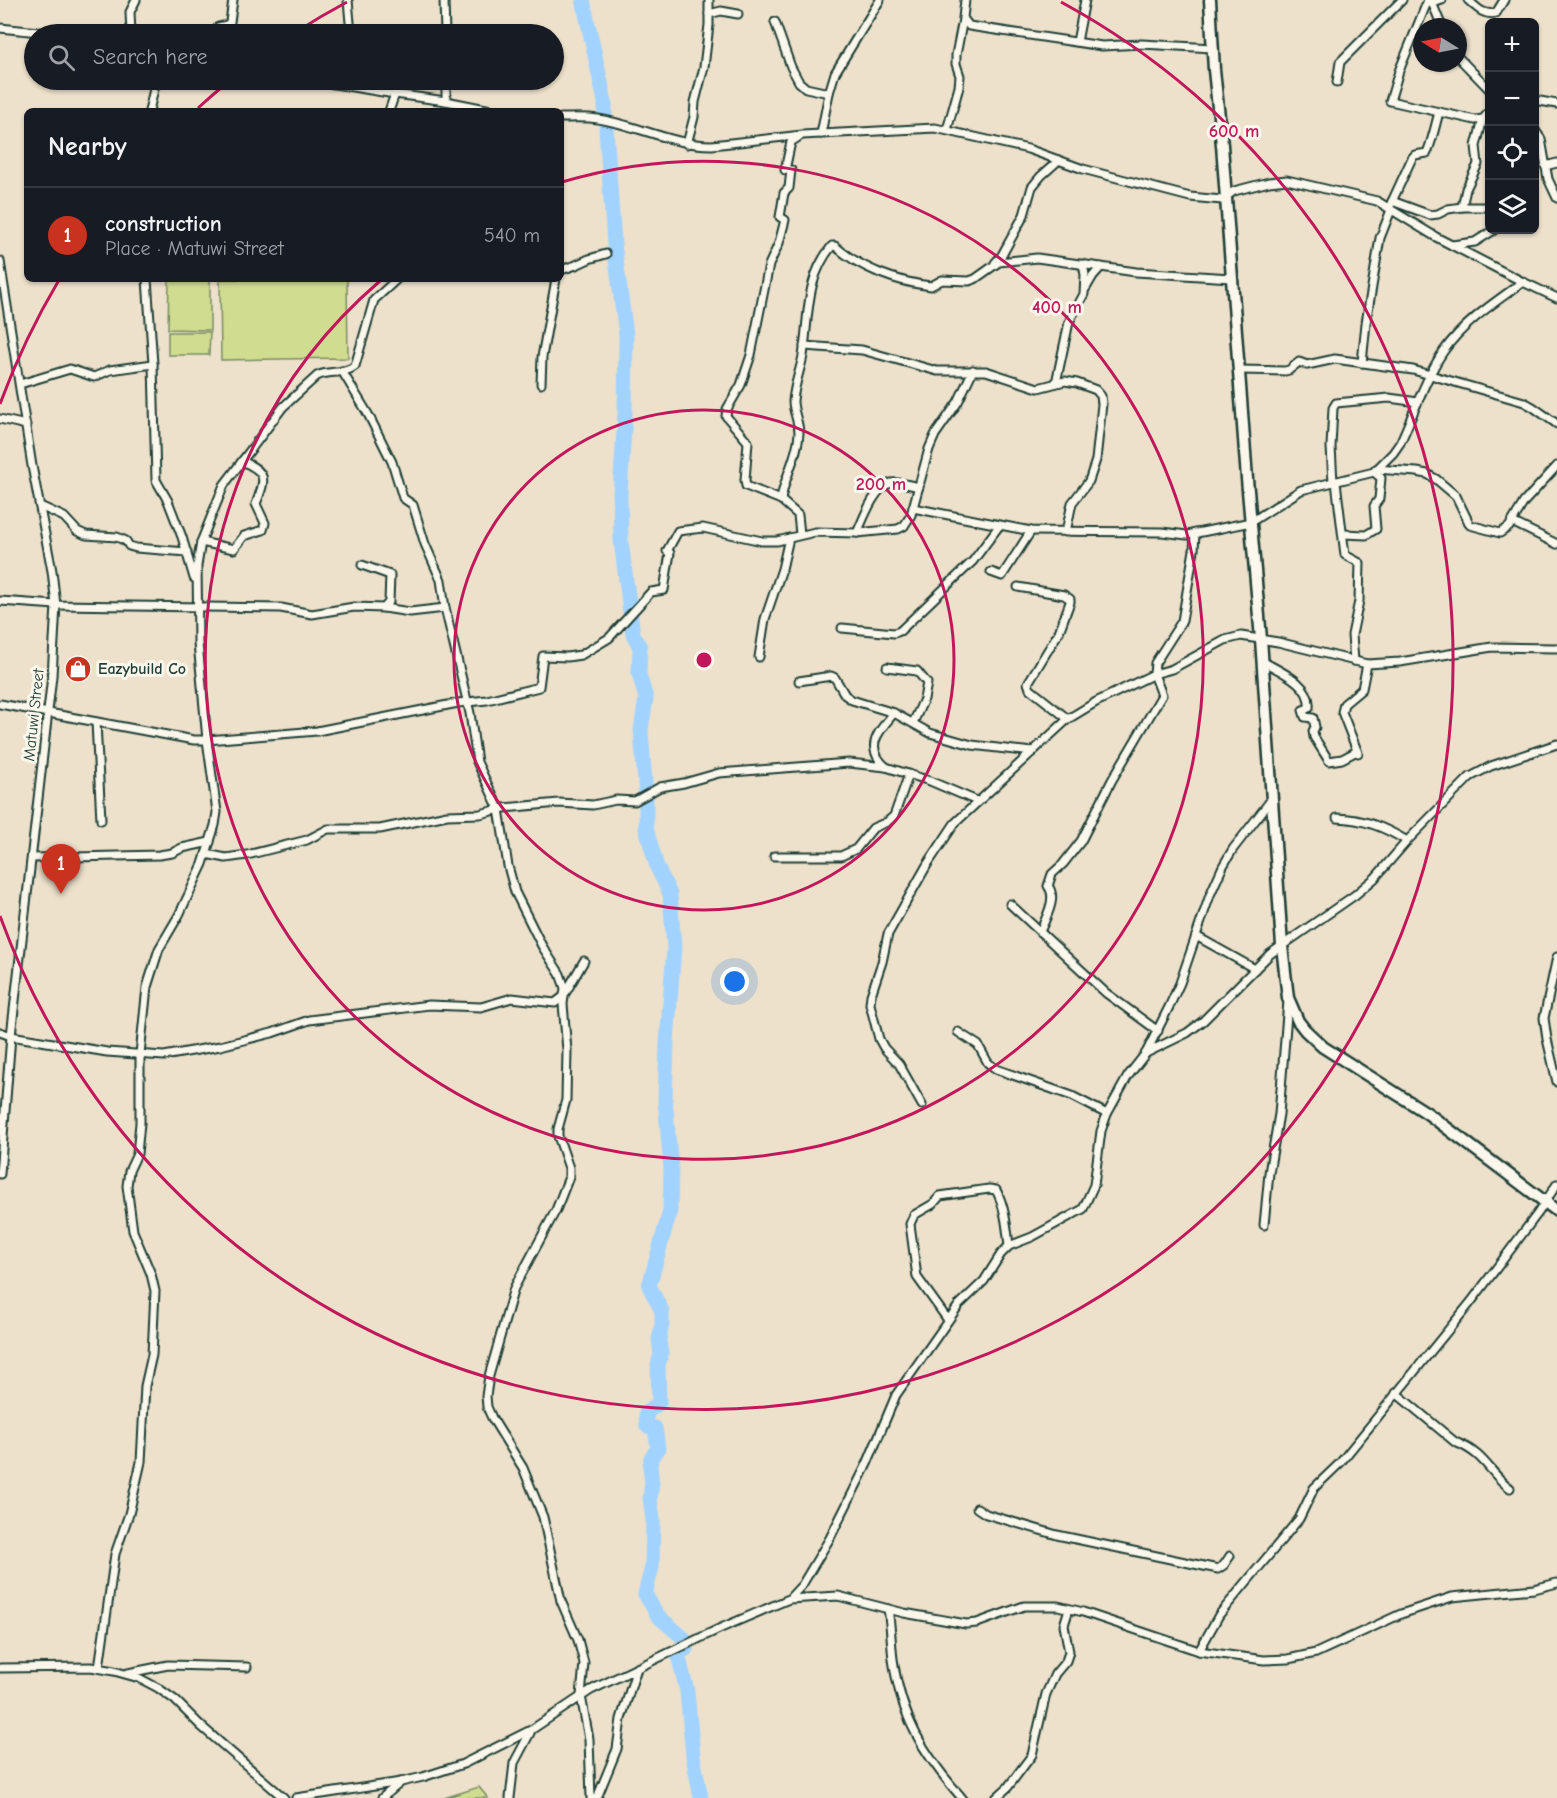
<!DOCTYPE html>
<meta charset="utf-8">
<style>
body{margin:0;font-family:"Comic Neue",sans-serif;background:#20242c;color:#f1f3f6}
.controls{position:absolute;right:18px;top:18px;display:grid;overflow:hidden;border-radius:9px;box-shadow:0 2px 4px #0004}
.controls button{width:54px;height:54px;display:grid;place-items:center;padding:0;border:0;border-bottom:2px solid #363941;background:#171b24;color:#f1f3f6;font:30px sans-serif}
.compass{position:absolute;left:1413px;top:18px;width:54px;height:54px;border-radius:50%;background:#171b24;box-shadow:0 2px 4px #0004;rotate:280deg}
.you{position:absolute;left:735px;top:982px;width:21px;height:21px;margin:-15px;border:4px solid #fff;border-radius:50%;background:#1a73e8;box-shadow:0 0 0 9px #1a73e833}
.badge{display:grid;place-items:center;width:39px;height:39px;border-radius:50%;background:#c8321e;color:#fff;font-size:20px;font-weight:700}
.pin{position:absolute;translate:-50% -50px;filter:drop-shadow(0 2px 3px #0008)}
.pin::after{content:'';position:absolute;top:32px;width:21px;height:18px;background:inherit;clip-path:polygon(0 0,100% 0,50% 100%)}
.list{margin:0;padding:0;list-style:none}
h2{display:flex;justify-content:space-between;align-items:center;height:78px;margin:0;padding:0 24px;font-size:26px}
h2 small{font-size:20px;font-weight:400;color:#9ea1a6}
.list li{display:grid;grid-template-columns:39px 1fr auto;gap:18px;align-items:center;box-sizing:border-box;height:96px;padding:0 24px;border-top:2px solid #363941}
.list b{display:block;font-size:22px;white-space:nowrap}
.list p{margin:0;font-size:20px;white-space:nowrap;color:#9ea1a6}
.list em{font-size:20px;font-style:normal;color:#9ea1a6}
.icon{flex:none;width:33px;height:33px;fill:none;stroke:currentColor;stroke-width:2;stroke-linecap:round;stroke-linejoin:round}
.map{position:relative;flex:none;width:1557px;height:1798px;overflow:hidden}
.search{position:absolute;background:#171b24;box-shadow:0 2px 4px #0004;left:24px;top:24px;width:540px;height:66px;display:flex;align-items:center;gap:15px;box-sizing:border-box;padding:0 21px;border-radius:33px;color:#9ea1a6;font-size:22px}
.panel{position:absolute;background:#171b24;box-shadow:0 2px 4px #0004;left:24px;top:108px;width:540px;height:174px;border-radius:9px}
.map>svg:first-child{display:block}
.green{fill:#d0dc8f;stroke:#788c62;stroke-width:1.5}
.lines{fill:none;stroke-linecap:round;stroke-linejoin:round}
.river{stroke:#a2d3ff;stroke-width:15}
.street-casing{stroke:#1f3d34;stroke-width:11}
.secondary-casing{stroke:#1f3d34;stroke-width:15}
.street{stroke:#fbf7ec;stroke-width:7}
.secondary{stroke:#fbf7ec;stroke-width:10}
.ring{fill:none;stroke:#c2185b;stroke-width:3}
.labels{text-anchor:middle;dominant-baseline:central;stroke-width:6;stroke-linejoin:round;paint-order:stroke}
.poi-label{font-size:16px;font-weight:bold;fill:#1f3d34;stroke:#fbf7ec;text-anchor:start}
.street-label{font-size:16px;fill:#1f3d34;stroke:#fbf7ec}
.centre{fill:#c2185b;stroke:#fbf7ec;stroke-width:3}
.ring-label{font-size:18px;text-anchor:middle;font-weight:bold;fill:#c2185b;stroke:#fbf7ec;stroke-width:6;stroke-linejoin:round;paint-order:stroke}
</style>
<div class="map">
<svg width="1557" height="1798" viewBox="0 0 1557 1798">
<rect width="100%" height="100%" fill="#ede1cb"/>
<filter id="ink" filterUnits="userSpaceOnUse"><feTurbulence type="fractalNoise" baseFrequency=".0167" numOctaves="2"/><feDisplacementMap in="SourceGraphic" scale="12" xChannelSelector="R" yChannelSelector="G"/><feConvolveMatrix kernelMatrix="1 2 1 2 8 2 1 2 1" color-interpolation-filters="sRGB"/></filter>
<g filter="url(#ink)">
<g class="green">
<path d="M169 279H210V330L168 329Z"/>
<path d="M220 279H347L348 358 221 360Z"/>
<path d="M168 332H210L209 355H168Z"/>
<path d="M479 1787 488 1798H444Z"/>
</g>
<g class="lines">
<g class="river">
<path d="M583 0 605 102V114"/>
<path d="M606 128 614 244 626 335 625 414 620 494 621 541 633 634 640 647 639 674 646 698 641 730 646 796V828L657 867 670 894 674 947 667 1043 665 1099 671 1168 670 1211 649 1286 662 1311V1324L659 1340 661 1354 658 1365 659 1403 646 1413 647 1426 655 1428 658 1448 651 1458 650 1467 652 1482 650 1499 653 1519 652 1567 645 1594 658 1616 687 1641"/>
<path d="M686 1649 678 1654 687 1691 693 1756 701 1798"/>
</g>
<defs>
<g id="street">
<path d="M348 0 351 34"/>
<path d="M444 0 445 34"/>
<path d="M965 0 963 18 969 26 1102 46 1142 44 1213 48"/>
<path d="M1428 0 1399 71 1390 101 1475 120 1483 119 1490 111"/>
<path d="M1431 0 1442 27"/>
<path d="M1468 0C1477 8 1484 16 1496 13L1504 0"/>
<path d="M1433 3 1442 0"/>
<path d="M709 14 721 11 738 14"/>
<path d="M775 22 791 67 799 82 806 88 829 93"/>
<path d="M0 28 58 34"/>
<path d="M131 34 130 12 136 0"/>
<path d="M215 34 218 27 227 25 230 22 233 0"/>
<path d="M1077 42 1085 0"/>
<path d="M1458 57 1490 90"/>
<path d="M310 80 395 94 446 101 496 111"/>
<path d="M446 80V101"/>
<path d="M1337 82 1340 62 1402 0"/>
<path d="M1534 100 1557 104"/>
<path d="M149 111 156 80"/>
<path d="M389 111 395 94"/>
<path d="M561 118C573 118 586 117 598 119 638 125 672 145 712 145L802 135 935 128 1028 149 1083 169 1190 197 1222 200 1234 191 1269 182 1287 180 1377 201 1436 237 1523 282 1557 298"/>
<path d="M1534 129 1541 139 1548 179 1557 198"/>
<path d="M947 130 959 87 960 76 956 64V55L963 19"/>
<path d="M821 134 829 93 835 73 880 0"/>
<path d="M800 136 791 142 785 170H791L789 188 784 193 780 217 785 220 779 243 769 265 751 355 741 385 727 409 726 416 748 442 745 480 746 486 781 500 798 515 800 534"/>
<path d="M687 144 694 117 695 102 704 67 709 25V0"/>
<path d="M1545 166 1557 163"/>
<path d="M1392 201 1430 215 1438 214 1448 209 1462 207H1490"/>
<path d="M1462 207 1466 189 1478 164 1476 146 1483 119"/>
<path d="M1389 208 1412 158 1415 155 1427 153C1433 138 1435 127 1439 112"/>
<path d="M1452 245 1475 242 1494 230"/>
<path d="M0 261 32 466 52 571 56 605 52 676 11 1036 0 1174"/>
<path d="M995 263 1002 255 1024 215 1032 187 1041 176 1059 160"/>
<path d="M561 270 576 265 589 259 606 254"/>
<path d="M147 279 153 364 156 480 168 501 182 537 194 578"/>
<path d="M1086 288 1093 276 1101 267"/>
<path d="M804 346 862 350 937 371H986L1038 388 1065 381 1077 383 1096 390 1101 396 1102 404 1096 460 1089 481 1072 503 1066 532"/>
<path d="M1362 363 1366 323 1380 238 1391 210"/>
<path d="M1239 370 1285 371 1289 370 1299 362 1307 365 1335 359 1413 370 1524 402 1533 407 1557 424"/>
<path d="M342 371 368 414 392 462 403 498 413 505 425 544 441 580 445 608 470 713 477 762 499 809 508 866 515 892 542 946 560 974 565 988 563 1004 567 1050 566 1100 558 1129V1136L569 1168V1177L556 1210 514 1288 489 1376 486 1396 487 1407 492 1418 523 1468 543 1517 561 1601 578 1640 584 1663 581 1696 589 1739 591 1798"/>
<path d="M1056 383 1069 322 1084 294 1085 275 1083 264"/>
<path d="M20 384 70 369 94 377 110 370 153 364"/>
<path d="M541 384 542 357 556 279"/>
<path d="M0 419 26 425"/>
<path d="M1376 469 1417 472 1427 474 1436 479 1456 496 1470 525 1500 533 1509 527 1524 502 1557 466"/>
<path d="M1333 482 1331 447 1333 408 1336 403 1389 398 1418 402"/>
<path d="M1336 482 1345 555 1360 563 1359 601 1352 635 1354 661"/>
<path d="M781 500C784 477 798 457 799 433 799 422 793 412 793 401 794 386 800 371 803 356 809 317 805 278 832 246H835C861 269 897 282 931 286L942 280 969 281 975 279 999 262 1037 258 1136 272 1231 278"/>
<path d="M40 506 64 517 77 531 86 535 117 537 126 541 129 546 136 548 187 552"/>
<path d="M913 508 1031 531 1162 532 1187 535 1251 522 1301 490 1374 472 1393 453 1400 443C1414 413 1425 379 1443 352 1463 323 1495 302 1523 282"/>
<path d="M1512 522 1557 544"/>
<path d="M857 533C863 520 874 487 891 483 899 482 910 485 919 487"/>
<path d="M1343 534 1366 535 1376 529 1374 506 1379 499 1381 478 1374 472"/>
<path d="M201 542 234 549 244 536 263 530 265 523 256 504C265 480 269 473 242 461"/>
<path d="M991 572 1002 576 1031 531"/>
<path d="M1018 587 1064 595 1070 599V602L1059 632 1028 683 1030 689 1068 719"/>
<path d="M0 601 56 605 281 608 312 614 354 607 384 608 389 602 390 575 362 565"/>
<path d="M384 608 410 612 445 608"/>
<path d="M842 628 894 633 900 631 973 561 999 526"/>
<path d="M759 657 765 619 782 569 789 538"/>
<path d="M1262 661C1279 671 1312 683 1309 708L1303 710 1305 717 1313 718 1315 727 1313 731 1314 737 1329 761 1342 759 1357 751"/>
<path d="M887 667 917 671 927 683 924 699 913 723"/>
<path d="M799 681 831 676 835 678 845 695 852 700 894 713 930 733 972 745 1032 752"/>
<path d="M0 704 194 740H207L317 731 458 703 487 700 539 687 543 656 567 657 581 655 609 638 651 592 664 590 670 553 667 551 678 531 703 528 762 541H777L815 532 857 533 898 529 904 526 911 515 929 449 935 435 958 402 973 370"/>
<path d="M96 722 101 820"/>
<path d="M1358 753 1342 712 1344 704 1362 689 1367 664"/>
<path d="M886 767C863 747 879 731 894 713"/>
<path d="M1337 818C1364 819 1384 827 1407 841"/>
<path d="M206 854 226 858 247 855 307 840 328 829H380L447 815 480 814 504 808 559 803 593 805 616 800 635 801 660 787 684 783 719 773 849 763 886 767 930 781 977 801"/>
<path d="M774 856H841L856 849 873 828 887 822 894 816 909 774"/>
<path d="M32 858 159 855 172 853 182 848 210 842"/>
<path d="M1010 904 1106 993 1158 1031"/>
<path d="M1040 932C1045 919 1058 898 1048 886L1052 874 1063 864 1081 841 1112 780 1162 695 1154 674 1155 663 1182 621 1194 550 1195 533"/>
<path d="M1196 936 1255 969"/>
<path d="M1557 957 1544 1018 1547 1039 1557 1082"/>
<path d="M566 992 584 961"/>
<path d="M0 1032 11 1036 107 1052 164 1056 220 1046 272 1033 309 1020 429 1005 481 1007 512 998 555 1003 563 997"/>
<path d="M958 1032 978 1045 988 1063 996 1069 1072 1096 1107 1114"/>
<path d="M1146 1053 1187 1033 1203 1021 1270 954 1355 895 1375 878 1407 841 1470 777 1491 766 1557 744"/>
<path d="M922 1105 899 1064 884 1048 879 1039 870 1004 871 995 882 962 888 934 927 865 955 823 1068 719 1096 702 1154 674 1172 669 1225 640 1241 636 1278 642 1367 664 1400 662 1492 647 1557 648"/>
<path d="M1264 1225 1269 1173 1279 1114 1288 1001"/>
<path d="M948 1320 917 1277 910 1224 914 1215 933 1204 940 1196 989 1189 996 1190C1005 1206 1007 1228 1009 1246"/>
<path d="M1396 1393 1455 1442C1486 1454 1488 1472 1510 1488"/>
<path d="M977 1508 986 1514 1057 1535 1218 1569 1224 1565 1230 1556"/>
<path d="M789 1599 838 1596 904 1613 966 1624 977 1623 1024 1606H1058L1083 1612 1199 1651 1264 1660 1288 1659 1316 1653 1401 1614 1452 1597 1534 1589 1557 1583"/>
<path d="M888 1609C891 1626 891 1643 893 1659 901 1718 924 1755 962 1798"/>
<path d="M1199 1651 1219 1615 1299 1519 1314 1488 1340 1463 1471 1302 1538 1213 1557 1184"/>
<path d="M0 1668 91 1667 114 1671 139 1678 158 1688 175 1700 201 1726 284 1798"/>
<path d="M99 1668 115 1554 129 1514 141 1462 145 1386 152 1355 155 1291 151 1274 133 1231 127 1186 129 1171 137 1154 140 1123V1054L147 987 159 949 179 915 203 864 215 825 217 812 207 740 198 643 197 566 201 542 224 485 283 407 317 376C329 370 344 375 355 366L374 300 397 279"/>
<path d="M128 1673 168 1665 247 1667"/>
<path d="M296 1798 401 1782 423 1777 463 1764 531 1730 591 1690 721 1628 789 1599 802 1585 830 1538 867 1464 896 1395 959 1305 984 1281 1001 1254 1009 1246 1032 1237 1083 1209 1094 1185 1101 1131 1107 1114 1128 1076 1146 1053 1169 1007 1180 983 1210 895 1223 866 1233 849 1271 800"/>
<path d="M382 1798 401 1782"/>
<path d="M510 1798 514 1763 530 1733"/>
<path d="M597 1798 617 1749 621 1719 637 1668"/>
<path d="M996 1798 1008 1787 1032 1755 1046 1694 1055 1674 1066 1661 1069 1652 1064 1625 1069 1609"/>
</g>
<path id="secondary" d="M1210 0 1214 70 1222 145 1247 479 1261 639 1282 946 1288 998 1298 1021 1305 1030 1323 1047 1427 1113 1557 1211"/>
</defs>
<use href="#street" class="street-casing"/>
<use href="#secondary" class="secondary-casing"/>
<use href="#street" class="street"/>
<use href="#secondary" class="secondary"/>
</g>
</g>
<g class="ring">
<circle cx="704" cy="660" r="250"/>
<path d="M562 182A499 499 0 1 1 380 281"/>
<path d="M0 404A749 749 0 0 1 59 280M198 108A749 749 0 0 1 228 82M296 32A749 749 0 0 1 347 2M1061 2A749 749 0 1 1 0 916"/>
</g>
<defs>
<symbol id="shop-disc" viewBox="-11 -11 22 22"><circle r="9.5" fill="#c8321e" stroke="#fbf7ec"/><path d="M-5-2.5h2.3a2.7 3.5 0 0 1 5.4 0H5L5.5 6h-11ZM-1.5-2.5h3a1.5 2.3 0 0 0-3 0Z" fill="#fff"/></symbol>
</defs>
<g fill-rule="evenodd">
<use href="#shop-disc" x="63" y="654" width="30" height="30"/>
</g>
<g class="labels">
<g class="poi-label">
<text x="98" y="669">Eazybuild Co</text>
</g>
<g class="street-label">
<text transform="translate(34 715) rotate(-84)">Matuwi Street</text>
</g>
</g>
<circle cx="704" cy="660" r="9" class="centre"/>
<g class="ring-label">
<text x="1234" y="137">600 m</text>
<text x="1057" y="313">400 m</text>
<text x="881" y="490">200 m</text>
</g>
</svg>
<div class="controls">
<button>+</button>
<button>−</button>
<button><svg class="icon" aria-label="locate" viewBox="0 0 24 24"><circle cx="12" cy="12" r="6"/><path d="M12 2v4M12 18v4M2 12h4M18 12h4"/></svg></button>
<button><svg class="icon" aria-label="layers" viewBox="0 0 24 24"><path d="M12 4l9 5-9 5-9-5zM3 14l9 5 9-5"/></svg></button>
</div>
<svg class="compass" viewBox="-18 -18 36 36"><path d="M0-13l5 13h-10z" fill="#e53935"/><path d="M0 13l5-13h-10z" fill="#9ea1a6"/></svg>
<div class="you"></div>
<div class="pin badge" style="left:61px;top:894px">1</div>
<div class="search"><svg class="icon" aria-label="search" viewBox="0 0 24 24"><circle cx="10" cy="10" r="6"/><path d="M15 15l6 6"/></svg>Search here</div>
<section class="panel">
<h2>Nearby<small></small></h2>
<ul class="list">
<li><span class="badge">1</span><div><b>construction</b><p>Place · Matuwi Street</p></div><em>540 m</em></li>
</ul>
</section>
</div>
